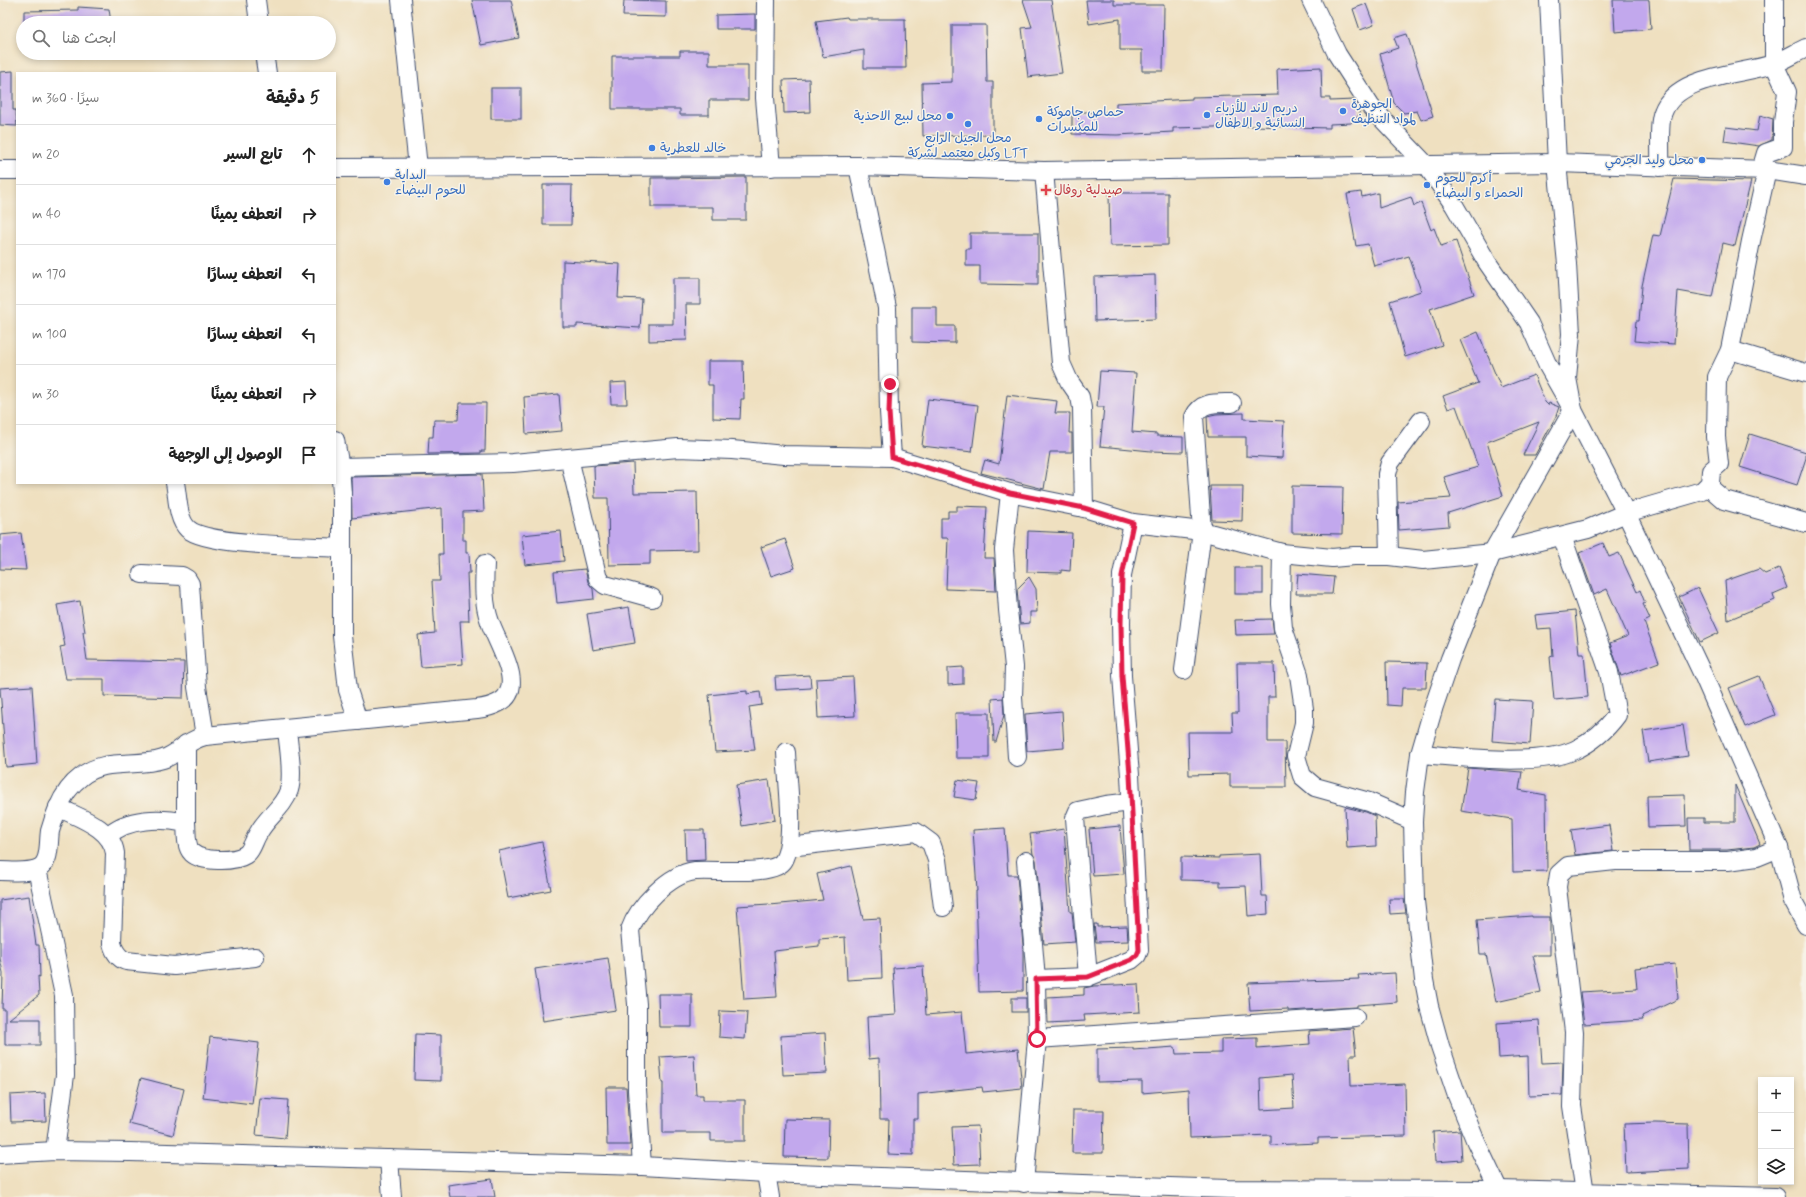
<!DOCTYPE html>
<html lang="ar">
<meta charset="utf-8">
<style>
body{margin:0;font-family:Mynerve,"Playpen Sans Arabic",sans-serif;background:#f2f2f2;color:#222;direction:rtl}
.controls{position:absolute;right:12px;bottom:12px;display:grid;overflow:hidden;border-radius:0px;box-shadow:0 2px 6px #0003}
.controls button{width:36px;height:36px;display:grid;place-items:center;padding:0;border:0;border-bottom:1px solid #e0e0e0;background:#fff;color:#222;font:20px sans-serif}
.stop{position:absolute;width:12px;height:12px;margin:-9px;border:3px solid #e11d48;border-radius:50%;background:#fff}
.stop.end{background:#e11d48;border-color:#fff;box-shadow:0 1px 4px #0008}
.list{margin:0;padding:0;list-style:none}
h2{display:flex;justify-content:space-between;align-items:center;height:52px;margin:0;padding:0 16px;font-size:17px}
h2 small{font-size:13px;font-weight:400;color:#767676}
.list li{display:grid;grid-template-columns:26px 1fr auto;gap:12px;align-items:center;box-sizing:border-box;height:60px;padding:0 16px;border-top:1px solid #e0e0e0}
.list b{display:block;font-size:15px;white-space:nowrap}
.list em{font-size:13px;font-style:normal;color:#767676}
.icon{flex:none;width:22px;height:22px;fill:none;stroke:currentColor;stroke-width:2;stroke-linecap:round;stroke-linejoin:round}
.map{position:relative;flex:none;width:1806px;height:1197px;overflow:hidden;direction:ltr}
.search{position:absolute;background:#fff;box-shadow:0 2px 6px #0003;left:16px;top:16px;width:320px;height:44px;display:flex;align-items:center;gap:10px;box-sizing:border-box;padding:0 14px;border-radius:22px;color:#767676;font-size:15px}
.panel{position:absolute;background:#fff;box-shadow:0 2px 6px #0003;left:16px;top:72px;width:320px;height:412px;border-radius:0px;direction:rtl}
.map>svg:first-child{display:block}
.building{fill:#c2a8ed;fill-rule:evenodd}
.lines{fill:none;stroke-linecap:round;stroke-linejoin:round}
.minor-casing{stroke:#3b4a6d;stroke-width:20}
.minor{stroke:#fff;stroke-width:18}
.route{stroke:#e11d48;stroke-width:5}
.shop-dot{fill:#3f7fe0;stroke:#f7f3e8;stroke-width:1.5}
.health-dot{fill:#e0444e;stroke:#f7f3e8;stroke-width:1.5}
.labels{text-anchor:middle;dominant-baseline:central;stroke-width:3;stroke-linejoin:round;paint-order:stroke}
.shop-label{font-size:13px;fill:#366cbe;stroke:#f7f3e8;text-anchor:start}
.health-label{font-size:13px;fill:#be3a42;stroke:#f7f3e8;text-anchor:start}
</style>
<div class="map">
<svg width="1806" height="1197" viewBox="0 0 1806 1197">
<rect width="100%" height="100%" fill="#f7f3e8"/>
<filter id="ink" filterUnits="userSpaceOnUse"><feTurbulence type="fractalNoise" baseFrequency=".025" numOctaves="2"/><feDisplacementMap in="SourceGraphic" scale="8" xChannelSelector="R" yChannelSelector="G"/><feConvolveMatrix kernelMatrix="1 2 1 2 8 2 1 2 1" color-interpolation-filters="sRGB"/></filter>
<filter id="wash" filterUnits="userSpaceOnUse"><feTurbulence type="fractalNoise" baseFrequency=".012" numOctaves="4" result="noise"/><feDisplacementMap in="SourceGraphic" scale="16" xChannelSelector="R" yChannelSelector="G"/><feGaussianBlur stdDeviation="0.9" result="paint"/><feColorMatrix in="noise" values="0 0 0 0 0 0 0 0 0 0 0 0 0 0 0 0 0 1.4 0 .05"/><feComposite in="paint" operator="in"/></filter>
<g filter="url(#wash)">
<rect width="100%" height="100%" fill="#efe0c0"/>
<g id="blocks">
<g class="building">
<path d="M472 0H511L519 38 481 45Z"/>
<path d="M624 0 666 1V17L623 16Z"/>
<path d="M1023 0H1051L1062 73 1028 77 1022 28 1032 27Z"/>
<path d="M1086 0H1114V5H1164L1163 71H1142V50H1120V19L1089 24Z"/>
<path d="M1613 0H1649L1651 29 1615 32Z"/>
<path d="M1366 4 1374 25 1360 30 1353 9Z"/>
<path d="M78 7 109 9 111 23H24V11L78 10Z"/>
<path d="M755 14V29H716V15Z"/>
<path d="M847 17 848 19H905L906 68H864V50L823 57 816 21Z"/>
<path d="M952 25H986L987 82H993V135L923 136 922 83 952 82Z"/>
<path d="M1407 34 1433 116 1421 120 1417 111 1404 113 1394 103 1380 54 1398 48 1394 38Z"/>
<path d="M680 51H709V65H748V100H709V115H680V109H612V56H680Z"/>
<path d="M1321 67 1322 98H1330V101L1354 100 1359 107V115L1351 123 1330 124V128L1253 126 1173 128V132L1117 135 1072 134V112H1116V103L1192 99V97L1278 95 1277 69Z"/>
<path d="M13 71V110H16L17 126 0 125V72Z"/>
<path d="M809 79 810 112 784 113 783 80Z"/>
<rect x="491" y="88" width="30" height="31"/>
<path d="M1760 115 1773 119 1772 140 1759 146 1724 141 1726 127 1757 131Z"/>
<path d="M746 177V220H713V207H651V178Z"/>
<path d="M1674 179 1751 181 1735 246 1723 243 1712 297 1678 291 1674 344 1634 341 1636 321H1639L1642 286 1653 235 1660 236Z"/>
<path d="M543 185H572L571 225H543Z"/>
<path d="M1361 192 1362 197 1378 193 1379 208 1411 197 1414 206 1421 203 1431 230 1434 228 1441 246 1456 241 1474 294 1430 309 1442 345 1405 357 1390 301 1421 291 1409 256 1374 266 1368 244 1356 246 1347 194Z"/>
<path d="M1109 193H1168V245L1110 246Z"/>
<path d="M970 233H1038V285L980 284V266H966V249H970Z"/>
<path d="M563 261 620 264 618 298 642 299 640 328 577 324V327H563Z"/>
<path d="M1155 275 1156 319 1095 321 1094 277Z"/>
<path d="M673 278H700V304H686L687 340 649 341V324H673Z"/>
<path d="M912 307H937V326H955V343L912 342Z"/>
<path d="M1478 332 1501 388 1534 375 1545 402 1548 405 1549 403 1559 407 1556 416 1535 455H1523L1539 422 1487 442 1503 496 1448 513 1449 526 1399 530 1398 502 1451 498 1444 477 1478 467 1456 406 1448 409 1443 396 1478 383 1460 340Z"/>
<path d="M708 361H743L744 399H741L740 419 713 418V385H708Z"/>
<path d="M1100 371 1136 373 1132 432 1157 434V436L1183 437V452L1151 451 1100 446 1104 407H1097Z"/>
<path d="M626 382 627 404H611L610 383Z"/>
<path d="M559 394 562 431 526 434 524 397Z"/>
<path d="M1007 395 1057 401 1055 413H1070L1069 433H1072V452H1050L1044 489 981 473 985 460 999 464Z"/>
<path d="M928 399 978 405 972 452 922 446Z"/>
<path d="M459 403H486L485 451H481V453L428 454 429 437H433L434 420H458Z"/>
<path d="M1244 413V419L1284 421 1282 458 1246 456V437H1208L1207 416 1216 414Z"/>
<path d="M1750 434 1806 452V458L1797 485 1740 467Z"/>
<path d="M633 463 634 493 697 492 698 550 650 551V564L609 565 608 498H595L594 466Z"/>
<path d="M482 474 484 511 463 512V540H466V553H469L470 573H467L469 621H460L463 664 421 667 418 635 435 633 432 581H440L439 554H443L442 508 352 518 351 477Z"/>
<path d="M1210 486H1243L1242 521 1212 520Z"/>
<path d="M1292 486 1343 487 1342 534 1292 533Z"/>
<path d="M957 506 987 507 984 558H994L996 591 946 589 948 538H941V518H948V511H957Z"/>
<path d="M561 531 564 561 525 565 522 535Z"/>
<path d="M1028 531 1072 533 1070 571 1061 570V573L1027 572Z"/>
<path d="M21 533 26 570 0 569V535Z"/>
<path d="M785 539 795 568 771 576 761 547Z"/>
<path d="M1603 543 1609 557 1619 553 1637 592 1640 590 1645 603 1643 604 1650 619 1644 622 1659 662 1621 676 1610 643 1628 636 1607 589 1594 595 1579 553Z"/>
<rect x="1235" y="568" width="28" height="26"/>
<path d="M1779 568 1787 588 1773 594 1775 600 1728 620 1725 581 1759 569 1765 574Z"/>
<path d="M585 569 588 582 593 589 594 599 557 603 554 572Z"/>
<path d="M1298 574 1334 577 1332 594H1296Z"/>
<path d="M1029 577 1036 589 1037 612H1030V623L1020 624 1017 589Z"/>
<path d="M1698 588 1719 633 1700 642 1679 597Z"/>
<path d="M80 601 85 632H83L87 660 184 662 183 698 104 696V679H66L60 647 65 646 57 605Z"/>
<path d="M629 607 635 643 593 650 587 614Z"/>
<path d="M1575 611 1579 654H1584L1588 697 1554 700 1550 657 1553 656 1551 628 1537 629 1535 615Z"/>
<path d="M1272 619 1274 634 1236 635 1235 620Z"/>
<path d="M1386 662 1427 663 1426 688H1402L1401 706 1387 705Z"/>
<path d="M1237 663H1274L1275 697H1268V742H1285L1286 787H1230V774L1189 775 1188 732H1233L1232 713H1238Z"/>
<path d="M963 667V684L948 685V668Z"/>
<path d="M810 675 811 688 776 690 775 677Z"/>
<path d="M1759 676 1775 715 1745 727 1729 688Z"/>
<path d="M853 677 855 716 818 718 816 679Z"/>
<path d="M32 686 37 764 6 767 0 688Z"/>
<path d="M747 691V694L760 692 762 705 749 707 755 750 715 752 709 695Z"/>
<path d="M1003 698 1004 715 996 742H994L992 699Z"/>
<path d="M1495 699 1533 701 1530 744 1492 741Z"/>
<path d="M1062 711 1064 748 1027 751 1025 714Z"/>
<path d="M955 713H989V758H956Z"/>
<path d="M1683 725 1688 756 1648 762 1643 731Z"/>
<path d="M1468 768 1522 772 1519 790 1546 795 1547 871 1513 872 1512 819 1461 811Z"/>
<path d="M769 780 775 820 742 826 736 785Z"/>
<path d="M957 780 979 783 976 800 954 797Z"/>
<path d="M1735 785 1760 844 1754 847 1727 850H1689L1688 818H1704V822H1735Z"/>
<path d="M1685 795 1686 826 1648 827 1647 796Z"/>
<path d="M1345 807 1366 812 1375 816 1376 846 1347 848Z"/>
<path d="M1609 825 1613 851 1575 855 1571 830Z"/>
<path d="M1120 826 1124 874 1093 876 1089 829Z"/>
<path d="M1005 828 1008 875H1017L1023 945V991L979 992 976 891H977L973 830Z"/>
<path d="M1064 829 1070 912H1072L1075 942 1044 944 1036 860 1033 854 1030 834Z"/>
<path d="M685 830H704L705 860 686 861Z"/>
<path d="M542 842 551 890 508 898 499 851Z"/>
<path d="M1260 854 1262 896H1267L1268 914 1248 916 1246 886 1220 887V881L1181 880V857L1219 858V856Z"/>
<path d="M851 866 863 919 880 918 882 978 847 980 845 937 819 939V946L774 951 777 997 744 999 737 906 769 904V905L823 900 817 874Z"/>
<path d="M29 896 36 945H39L40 977 38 976 39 995 9 1019H40V1045H5V1009H2L3 973 0 958V900Z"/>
<path d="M1389 899H1404L1406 913 1390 914Z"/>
<path d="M1532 916V917H1550V955H1533L1541 992 1496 1002 1486 954H1480L1477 920Z"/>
<path d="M1094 924H1097V927L1127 926 1128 941 1096 942Z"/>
<path d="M608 958 616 1010 543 1021 535 969Z"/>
<path d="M1675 964 1678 999 1642 1016 1643 1020 1584 1024 1580 992 1637 989 1635 968Z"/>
<path d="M923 966 926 1015 962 1012 966 1054 1018 1049 1022 1088 983 1092 982 1087 918 1094V1119H913V1155L888 1154 889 1119H880L879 1058 869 1059 867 1017 896 1015 893 968Z"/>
<path d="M1395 973 1397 1002 1357 1005V1007L1288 1011V1009L1250 1011 1248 983 1359 979 1358 975Z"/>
<path d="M1138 984 1140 1012 1084 1015 1085 1021 1048 1023 1047 997 1084 995V988L1094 986Z"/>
<path d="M658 994H692V1027H659Z"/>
<rect x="1012" y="998" width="14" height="14"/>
<path d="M720 1011 747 1012 745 1039 719 1037Z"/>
<path d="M1539 1020 1542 1063 1563 1062 1562 1095 1529 1096 1528 1056 1499 1058 1497 1023Z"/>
<path d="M1353 1028 1356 1055H1350L1351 1086 1405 1084 1406 1136 1318 1138V1143L1271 1145V1135L1190 1138 1189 1089 1142 1093V1081L1097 1082V1049L1133 1048V1050L1175 1047 1176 1054 1221 1053V1039L1257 1038V1048L1310 1044 1309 1031ZM1292 1075 1294 1108 1261 1110 1260 1078Z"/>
<path d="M825 1033 827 1073 783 1075 781 1036Z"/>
<path d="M415 1034 441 1035V1081L414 1080Z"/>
<path d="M210 1037 259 1043 252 1104 203 1098Z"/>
<path d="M694 1055 696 1095H703V1100H745V1141H711V1133H663V1083H662L660 1057Z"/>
<path d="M141 1078 184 1089 173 1135 129 1124Z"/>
<path d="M606 1087H626L630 1145H607Z"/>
<path d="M45 1093 46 1121 11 1122 10 1095Z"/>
<path d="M260 1098 288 1100 285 1138 256 1135Z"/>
<path d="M1073 1110H1104L1103 1153H1072Z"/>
<path d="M785 1119 829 1120 828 1158 784 1157Z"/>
<path d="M1655 1123 1688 1124 1689 1169 1626 1172 1624 1124Z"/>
<path d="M978 1126 980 1164 954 1165 952 1127Z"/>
<path d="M1460 1130 1462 1160 1435 1162 1433 1132Z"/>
<path d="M492 1179 495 1197H450L448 1185Z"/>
</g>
</g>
</g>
<g filter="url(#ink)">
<use href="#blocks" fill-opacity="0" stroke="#3b4a6d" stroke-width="1"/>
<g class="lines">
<defs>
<g id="minor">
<path d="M256 0 259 23"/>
<path d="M401 0 418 168"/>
<path d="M766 0 765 98 771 167"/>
<path d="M1311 0 1337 54 1371 107 1427 166 1454 205 1487 262 1529 323 1548 366 1573 410 1626 513 1704 677 1779 848 1793 901 1806 925"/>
<path d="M264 53 267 73"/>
<path d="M858 166 887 308 889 412 892 457"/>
<path d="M1660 167C1661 153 1658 123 1663 112 1677 75 1740 75 1773 64 1785 60 1795 53 1806 48"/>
<path d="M335 168 858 166 1044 171 1557 163 1767 170 1806 176"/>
<path d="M0 170H17"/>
<path d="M1044 171 1061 363 1069 381 1080 397 1082 408 1084 508"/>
<path d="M1730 350 1806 373"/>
<path d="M335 440 340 467 342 493V636L348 690 358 721"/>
<path d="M569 458 598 579 605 585 652 598"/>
<path d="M340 467 513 463 678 448 732 450 784 455 892 457 1010 493 1084 508 1133 523 1202 531 1282 553 1332 558 1354 556H1389L1423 560 1492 553 1588 529 1626 513 1702 491 1710 483 1711 471 1719 464 1716 437 1717 377 1730 350 1751 241 1767 170 1763 163 1766 153 1783 147V122L1787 92 1774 64V0"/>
<path d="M175 483C178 497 177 519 188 529 207 546 312 546 341 548"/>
<path d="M1709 487 1724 500 1806 523"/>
<path d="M1010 493 1004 550 1008 610 1014 667 1013 697 1017 757"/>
<path d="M1282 553 1281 604 1283 628 1299 675 1304 709V723L1296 756 1302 776 1315 787 1369 802 1413 821"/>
<path d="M1389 556 1387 474 1390 463 1421 421"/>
<path d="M142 574 182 576 187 579 190 584 197 687 205 736"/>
<path d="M1184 670 1202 531 1194 417C1201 401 1217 403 1232 403"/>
<path d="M186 744V823"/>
<path d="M1420 754C1461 757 1538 767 1575 750 1592 742 1606 730 1617 715L1609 672 1562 536"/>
<path d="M58 807C79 818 111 827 115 853L112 943C114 951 118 958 126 961L174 966 255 957"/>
<path d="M108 836C127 817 162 818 186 823 187 831 185 846 192 853 202 862 234 862 245 855 252 851 254 839 259 832 267 817 284 807 289 790 294 773 288 746 287 728"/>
<path d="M789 847 916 832 931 843 937 860 943 907"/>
<path d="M37 869 64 995 65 1075 55 1151"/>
<path d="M0 871C11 871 26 873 37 869 51 864 48 843 50 831 52 824 55 815 58 808 63 796 70 785 81 777 104 757 136 768 163 759 179 754 185 741 205 736L477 709C485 708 493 706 500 702 527 687 496 642 490 622 483 603 484 584 485 564"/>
<path d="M1088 977 1075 818 1078 811 1106 805 1132 802"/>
<path d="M1036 979 1088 977 1131 960 1137 955 1139 950 1130 775 1122 676 1121 623 1122 575 1133 523"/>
<path d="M1037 1039 1355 1017"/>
<path d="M0 1154 55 1151 130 1152 642 1166 766 1173 1228 1189 1498 1190 1775 1197"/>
<path d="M389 1159 392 1197"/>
<path d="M642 1166 637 1090V1004L630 930C638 907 669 874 695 871 713 869 775 877 784 860 796 838 787 779 786 752"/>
<path d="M766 1173 770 1197"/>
<path d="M1024 1183 1037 1039 1036 979 1026 861"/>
<path d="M1585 1193 1572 1106 1574 1032 1557 887 1559 874 1568 866 1615 861H1728L1757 857 1779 848"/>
<path d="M1502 1197 1476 1142 1456 1093 1440 1046 1429 1006 1424 980 1415 901 1413 821 1415 792 1420 754 1434 706 1450 659 1492 553 1573 410 1567 378 1571 334 1567 264 1557 163 1549 0"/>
</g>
</defs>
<use href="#minor" class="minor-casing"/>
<use href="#minor" class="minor"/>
</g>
</g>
<g class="lines" filter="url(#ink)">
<path class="route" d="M890 384 889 412 892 457 1010 493 1084 508 1133 523 1122 576 1121 624 1122 676 1130 775 1139 950 1137 955 1131 960 1088 977 1036 979 1037 1039"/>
</g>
<g class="shop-dot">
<circle cx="1343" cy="111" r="4"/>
<circle cx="1207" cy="115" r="4"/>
<circle cx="950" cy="116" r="4"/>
<circle cx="1039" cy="119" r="4"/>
<circle cx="968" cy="124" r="4"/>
<circle cx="652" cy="148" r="4"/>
<circle cx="1702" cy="160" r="4"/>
<circle cx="387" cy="182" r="4"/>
<circle cx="1427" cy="185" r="4"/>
</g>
<path class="health-dot" d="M1044 184h4v4h4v4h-4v4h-4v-4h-4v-4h4z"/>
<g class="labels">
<g class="shop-label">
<text x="1351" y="104">الجوهرة<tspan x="1351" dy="15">لمواد التنظيف</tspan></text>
<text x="1215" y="108">دريم لاند للأزياء<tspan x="1215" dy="15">النسائية و الاطفال</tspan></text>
<text x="1047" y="112">حماص جاموكة<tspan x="1047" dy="15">للمكسرات</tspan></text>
<text x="942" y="116" text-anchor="end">محل لبيع الاحذية</text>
<text x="968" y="138" text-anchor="middle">محل الجيل الرابع<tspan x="968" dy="15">وكيل معتمد لشركة LTT</tspan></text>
<text x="660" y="148">خالد للعطرية</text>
<text x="1694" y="160" text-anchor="end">محل وليد الجرمي</text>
<text x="395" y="175">البداية<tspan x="395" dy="15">للحوم البيضاء</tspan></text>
<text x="1435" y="178">أكرم للحوم<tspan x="1435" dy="15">الحمراء و البيضاء</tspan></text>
</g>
<g class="health-label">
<text x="1054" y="190">صيدلية روفال</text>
</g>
</g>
</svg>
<div class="controls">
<button>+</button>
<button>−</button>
<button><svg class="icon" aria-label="layers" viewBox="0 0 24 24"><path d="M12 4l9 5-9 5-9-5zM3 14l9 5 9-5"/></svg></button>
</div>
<div class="stop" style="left:1037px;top:1039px"></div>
<div class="stop end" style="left:890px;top:384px"></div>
<div class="search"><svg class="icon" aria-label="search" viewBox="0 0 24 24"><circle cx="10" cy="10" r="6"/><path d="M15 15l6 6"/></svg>ابحث هنا</div>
<section class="panel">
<h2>5 دقيقة<small>سيرًا · 360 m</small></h2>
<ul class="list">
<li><svg class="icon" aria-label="ahead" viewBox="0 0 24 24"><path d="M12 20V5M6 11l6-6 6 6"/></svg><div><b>تابع السير</b></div><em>20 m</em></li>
<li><svg class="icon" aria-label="right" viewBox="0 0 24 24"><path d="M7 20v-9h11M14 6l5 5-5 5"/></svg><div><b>انعطف يمينًا</b></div><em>40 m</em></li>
<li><svg class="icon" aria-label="left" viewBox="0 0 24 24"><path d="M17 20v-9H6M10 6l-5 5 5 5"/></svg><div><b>انعطف يسارًا</b></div><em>170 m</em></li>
<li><svg class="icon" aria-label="left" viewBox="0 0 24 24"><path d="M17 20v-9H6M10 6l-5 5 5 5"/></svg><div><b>انعطف يسارًا</b></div><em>100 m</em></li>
<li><svg class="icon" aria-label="right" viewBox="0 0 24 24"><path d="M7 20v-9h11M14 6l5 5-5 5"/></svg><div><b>انعطف يمينًا</b></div><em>30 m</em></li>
<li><svg class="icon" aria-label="arrive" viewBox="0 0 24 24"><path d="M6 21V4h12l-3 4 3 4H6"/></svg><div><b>الوصول إلى الوجهة</b></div></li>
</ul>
</section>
</div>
